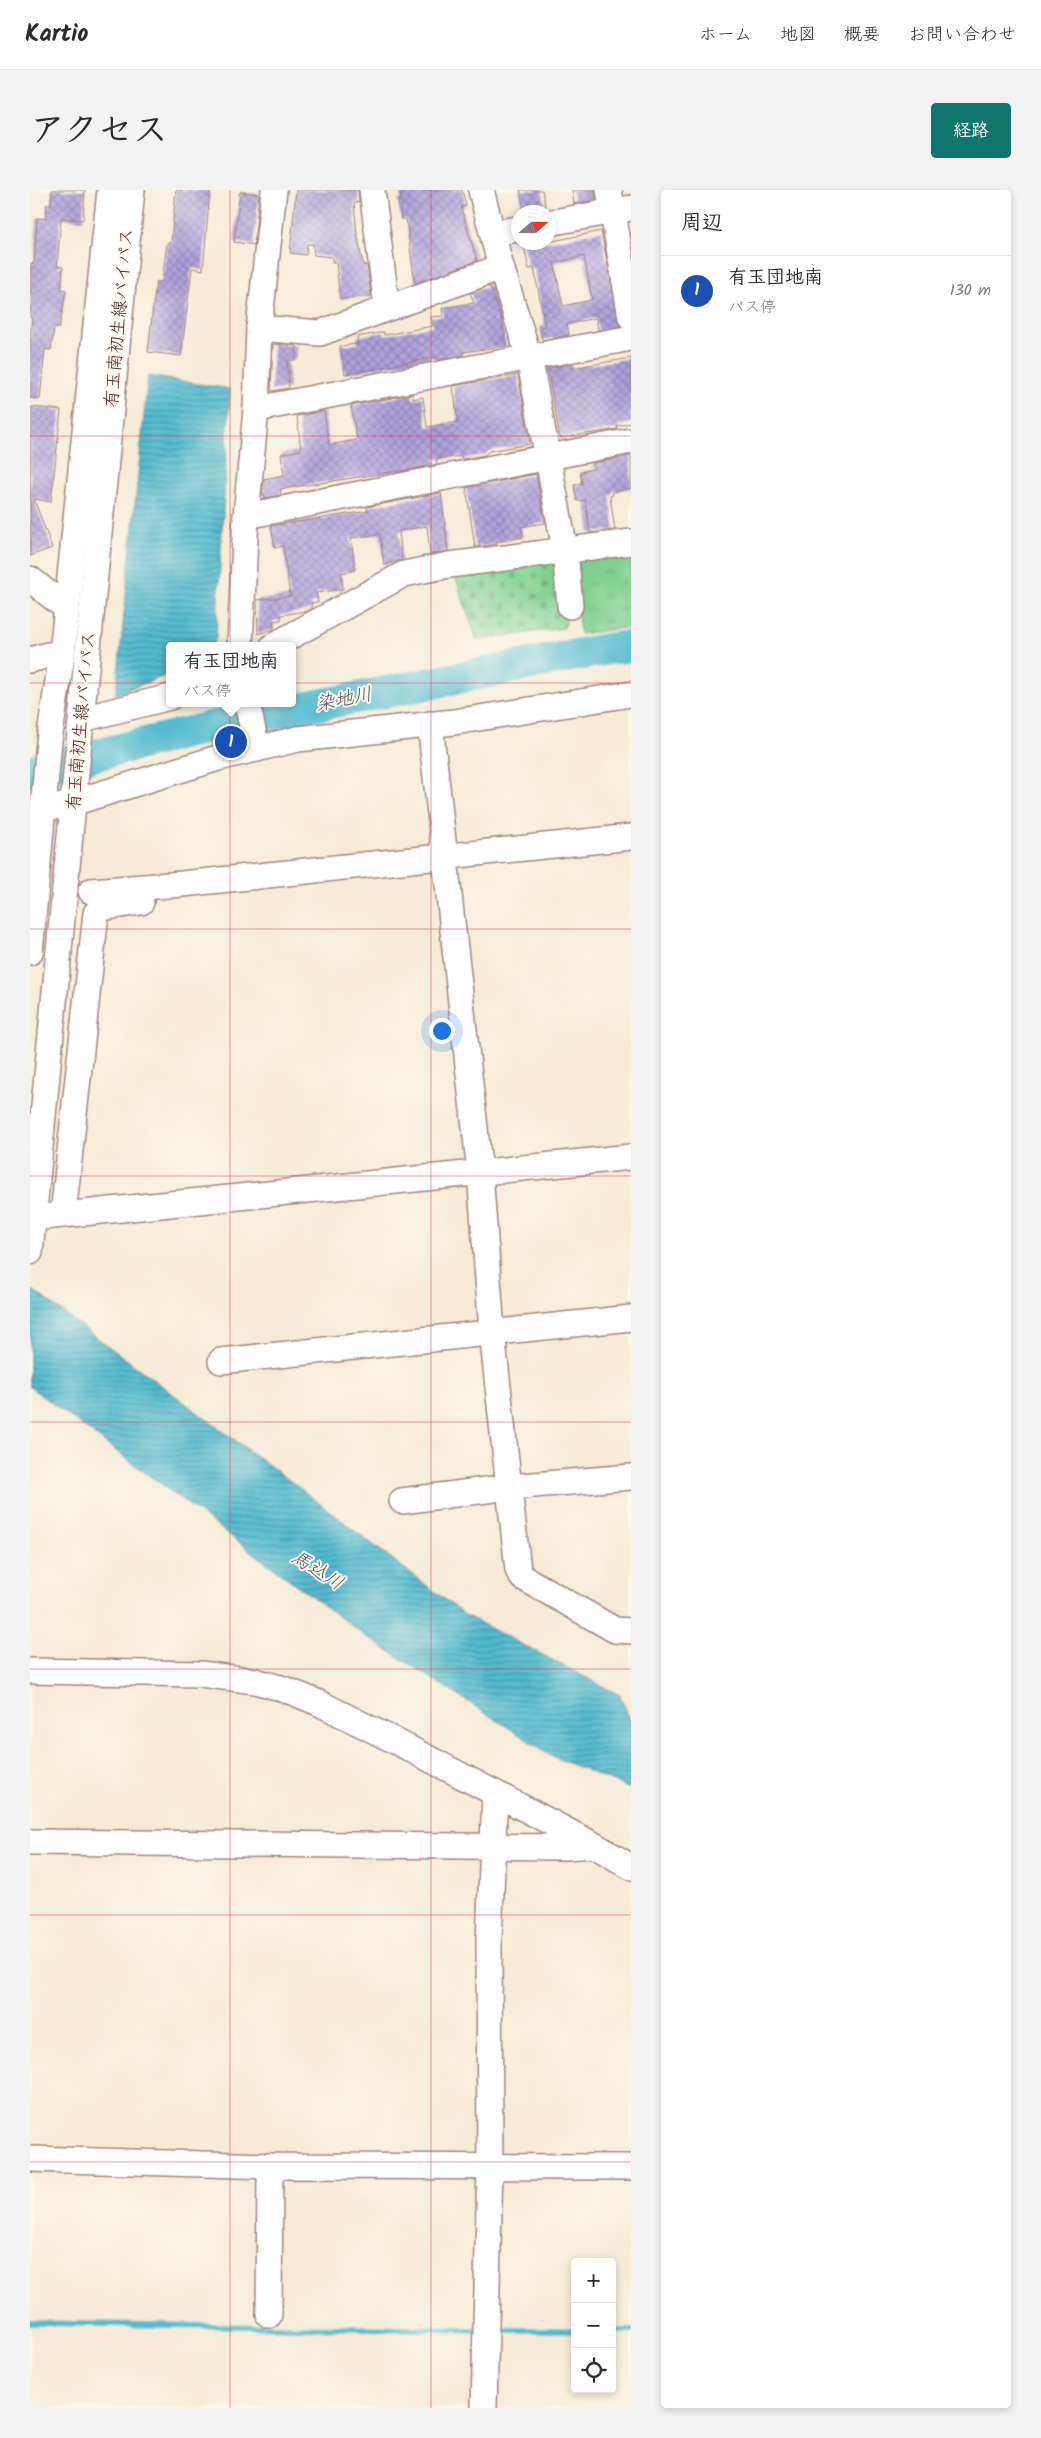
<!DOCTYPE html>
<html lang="ja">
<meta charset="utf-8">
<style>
body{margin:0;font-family:Kalam,"Klee One",sans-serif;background:#f2f2f3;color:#2b2b33}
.controls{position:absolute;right:15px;bottom:15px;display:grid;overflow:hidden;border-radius:5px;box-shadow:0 2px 8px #0003}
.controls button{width:45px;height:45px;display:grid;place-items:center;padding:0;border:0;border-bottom:1px solid #e1e1e2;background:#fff;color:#2b2b33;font:25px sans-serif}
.compass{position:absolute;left:481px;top:15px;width:45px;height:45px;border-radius:50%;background:#fff;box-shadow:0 2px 8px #0003;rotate:70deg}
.you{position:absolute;left:411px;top:840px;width:18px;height:18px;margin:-12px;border:4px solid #fff;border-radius:50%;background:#1a73e8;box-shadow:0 0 0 8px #1a73e833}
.badge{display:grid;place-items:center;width:32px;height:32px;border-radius:50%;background:#0f766e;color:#fff;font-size:16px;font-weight:700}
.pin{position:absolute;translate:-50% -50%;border:2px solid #fff;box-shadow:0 1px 5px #0006}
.popup{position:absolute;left:136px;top:452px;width:130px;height:65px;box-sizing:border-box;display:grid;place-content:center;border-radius:5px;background:#fff;filter:drop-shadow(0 1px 4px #0005);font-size:16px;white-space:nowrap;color:#7c7c81}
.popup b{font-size:19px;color:#2b2b33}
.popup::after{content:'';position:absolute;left:50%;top:100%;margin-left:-10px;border:10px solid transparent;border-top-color:#fff}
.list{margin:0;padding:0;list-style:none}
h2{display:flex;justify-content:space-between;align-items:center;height:65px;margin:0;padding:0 20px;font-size:21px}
h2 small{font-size:16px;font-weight:400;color:#7c7c81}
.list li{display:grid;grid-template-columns:32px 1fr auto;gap:15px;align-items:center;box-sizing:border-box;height:70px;padding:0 20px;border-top:1px solid #e1e1e2}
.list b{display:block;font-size:19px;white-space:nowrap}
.list p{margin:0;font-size:16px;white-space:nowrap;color:#7c7c81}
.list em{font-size:16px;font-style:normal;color:#7c7c81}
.icon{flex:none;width:28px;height:28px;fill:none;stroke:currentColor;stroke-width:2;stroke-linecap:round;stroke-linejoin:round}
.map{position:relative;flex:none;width:601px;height:2218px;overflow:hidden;border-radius:5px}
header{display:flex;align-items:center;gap:30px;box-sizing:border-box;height:70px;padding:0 25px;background:#fff;border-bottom:1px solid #e1e1e2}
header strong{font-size:24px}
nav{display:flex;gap:28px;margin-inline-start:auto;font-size:18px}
.intro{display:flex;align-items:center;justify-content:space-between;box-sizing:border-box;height:120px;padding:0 30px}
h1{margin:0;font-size:35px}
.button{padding:12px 22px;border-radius:5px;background:#0f766e;color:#fff;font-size:18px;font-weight:700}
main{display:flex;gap:30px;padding:0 30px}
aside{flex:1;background:#fff;border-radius:5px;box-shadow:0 2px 8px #0003}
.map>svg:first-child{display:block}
.grass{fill:url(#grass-tufts);stroke:#65785e}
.cemetery{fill:url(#cemetery-stones);stroke:#65785e}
.water{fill:url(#water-rules);stroke:#4e6d7d}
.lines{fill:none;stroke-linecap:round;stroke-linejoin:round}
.stream{stroke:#52bbcf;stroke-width:5.5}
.river{stroke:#52bbcf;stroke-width:32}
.building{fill:url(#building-cross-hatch);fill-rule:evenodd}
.minor-casing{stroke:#a08580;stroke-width:28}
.minor{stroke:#fff;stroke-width:25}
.grid{fill:none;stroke:#d1495b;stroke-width:1;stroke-opacity:0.55}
.labels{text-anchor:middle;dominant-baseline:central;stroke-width:4;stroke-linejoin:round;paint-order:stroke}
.street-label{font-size:18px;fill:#4a1f2b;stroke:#fbf7ec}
.water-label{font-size:19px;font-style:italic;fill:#4d5664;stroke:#fbf7ec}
</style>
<header>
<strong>Kartio</strong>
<nav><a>ホーム</a><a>地図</a><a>概要</a><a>お問い合わせ</a></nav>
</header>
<div class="intro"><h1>アクセス</h1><a class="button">経路</a></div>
<main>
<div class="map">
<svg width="601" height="2218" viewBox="0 0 601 2218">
<defs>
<pattern id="grass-tufts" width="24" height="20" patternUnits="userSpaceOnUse" patternTransform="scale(1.25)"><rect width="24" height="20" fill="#80d191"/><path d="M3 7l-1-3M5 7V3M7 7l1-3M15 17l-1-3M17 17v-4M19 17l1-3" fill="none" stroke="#70b37d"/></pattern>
<pattern id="cemetery-stones" width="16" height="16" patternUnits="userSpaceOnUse" patternTransform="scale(1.25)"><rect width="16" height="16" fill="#80d191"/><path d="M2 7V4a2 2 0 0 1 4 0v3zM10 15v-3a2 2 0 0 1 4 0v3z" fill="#70b37d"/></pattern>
<pattern id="water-rules" width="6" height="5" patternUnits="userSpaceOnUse" patternTransform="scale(1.25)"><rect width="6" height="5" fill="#52bbcf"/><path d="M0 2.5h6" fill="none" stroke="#4697a8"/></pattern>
<pattern id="building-cross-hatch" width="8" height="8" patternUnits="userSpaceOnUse" patternTransform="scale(1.25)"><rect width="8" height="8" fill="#ada1dc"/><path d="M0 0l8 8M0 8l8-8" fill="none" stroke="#8f83b3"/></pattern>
</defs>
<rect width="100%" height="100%" fill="#fbf7ec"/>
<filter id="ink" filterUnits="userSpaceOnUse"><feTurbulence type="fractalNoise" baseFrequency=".02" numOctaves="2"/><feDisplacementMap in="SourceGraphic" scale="10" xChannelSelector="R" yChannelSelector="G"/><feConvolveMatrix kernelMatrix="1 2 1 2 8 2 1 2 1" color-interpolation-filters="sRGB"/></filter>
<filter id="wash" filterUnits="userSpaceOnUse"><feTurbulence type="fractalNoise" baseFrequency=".0096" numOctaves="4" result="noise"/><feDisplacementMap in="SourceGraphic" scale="20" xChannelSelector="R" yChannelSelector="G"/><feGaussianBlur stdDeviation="1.12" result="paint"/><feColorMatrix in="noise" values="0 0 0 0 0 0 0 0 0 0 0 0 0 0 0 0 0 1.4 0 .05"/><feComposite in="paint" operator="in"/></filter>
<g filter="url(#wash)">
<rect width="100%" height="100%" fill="#f5ebd6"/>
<path class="grass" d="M601 362V437L550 444 543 378 550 367Z"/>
<path class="cemetery" d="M524 367 530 377 536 433 534 438 447 450 424 383Z"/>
<g class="water">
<path d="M118 186 200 199 186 448 183 456H140V484L86 504Z"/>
<path d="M0 1098 271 1299 435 1425 590 1505 601 1532V1599L524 1567 334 1445 0 1197Z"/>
</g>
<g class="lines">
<g class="stream">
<path d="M0 2133 450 2140"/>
<path d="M462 2140H545"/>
<path d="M582 2141H601"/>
</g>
<path class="river" d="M0 581 201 532 577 459 601 456"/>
</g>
<g id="blocks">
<g class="building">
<path d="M22 0H55L53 30 31 28 27 76 33 77 31 99 36 100 33 118 29 138H24L21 160 15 159 10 209 0 208V148L2 128 0 127 1 73 4 74 7 28 16 29 17 14 21 15Z"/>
<path d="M146 0H180L173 80 162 78 151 166 118 162 126 92H132L137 53H141Z"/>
<path d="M266 0H328L329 12 324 13 327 44 333 75H337L341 106 310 109 306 72 302 73V67L284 65 283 54H277L276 65 260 63Z"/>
<path d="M370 0H432L436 16 431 17 447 71 385 93 376 29H371L368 10H371Z"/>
<path d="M490 0H512L516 19 508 22H494Z"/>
<path d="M542 0H565L566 10 544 14Z"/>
<path d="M210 2 229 4 224 55 204 52Z"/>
<path d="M571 41 590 136 568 140 566 128 537 134 539 145 512 150 510 137 515 136 504 78 499 79 493 52H518ZM554 66 562 110 533 116 524 73Z"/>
<path d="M460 96 472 131 476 156 433 162V165L407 170V167L315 184 310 156 328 154 327 147 354 142V145L403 136 401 127 413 126 412 118 444 113 440 103Z"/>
<path d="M243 154 267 156 265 170H257L259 198 241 201Z"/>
<path d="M601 168V233L587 236 588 239 530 248 517 178 541 174 542 178Z"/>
<path d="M488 185 500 254 459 261 455 265 432 269V266L406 269 407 274 382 279 250 299 251 305 235 308 234 304H232L234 289 254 285 251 264 271 260 267 226 294 221 299 255 327 250 321 216 382 204 383 209 393 207 397 237 428 232 423 196Z"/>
<path d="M1 217 31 220 21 312 4 309 22 358 0 366Z"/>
<path d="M601 266V298L582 302 583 305 580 306 585 340 560 343 555 310 547 311 544 295 552 293 550 282 564 279 563 273Z"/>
<path d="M506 284 515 333 491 337 493 347 466 352 467 354 445 357 436 298Z"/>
<path d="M411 303 418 361 400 364 397 336 369 341 372 370 354 375 350 344 321 348 325 380 311 383 313 399 286 403 288 412 281 413 282 418 276 421 251 425V430L243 431 244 439 228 444 227 410 260 406 253 356 245 358 241 336 338 321 337 317Z"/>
</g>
</g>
</g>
<g filter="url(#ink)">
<use href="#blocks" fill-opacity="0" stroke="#a08580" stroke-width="1"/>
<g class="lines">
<defs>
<g id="minor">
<path d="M342 0 357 118"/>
<path d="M451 0 471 77 499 167 535 360 540 416"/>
<path d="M579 0 601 127"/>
<path d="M518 33 601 18"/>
<path d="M463 43 488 39"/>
<path d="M229 138 290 143 471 77"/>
<path d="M226 219 601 148"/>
<path d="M216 326 601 251"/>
<path d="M0 389 36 418"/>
<path d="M210 456 216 326 226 219 229 138 244 0"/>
<path d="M243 456 374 384 419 375 601 352"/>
<path d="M0 470 18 465 32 464"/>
<path d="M217 513 227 559"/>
<path d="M52 529 140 507"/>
<path d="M400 534 450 983 462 1142 488 1380 492 1387 585 1440 601 1441"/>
<path d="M29 617 188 568 268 549 424 532 601 504"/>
<path d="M61 701 152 694 601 647"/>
<path d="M0 762 19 551 32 464 80 0"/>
<path d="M33 1025 66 723 72 718 111 712"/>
<path d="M3 1028 601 967"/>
<path d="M0 1062 102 0"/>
<path d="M191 1171 601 1128"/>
<path d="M372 1311 479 1297 601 1287"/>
<path d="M0 1481 171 1484 225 1491 254 1499 289 1513 365 1551 564 1655 601 1677"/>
<path d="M0 1652 534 1657 564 1655"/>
<path d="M0 1969 240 1976 601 1977"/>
<path d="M239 2125 240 1976"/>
<path d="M454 2218 460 1976 459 1750 465 1603"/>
</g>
</defs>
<use href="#minor" class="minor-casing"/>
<use href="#minor" class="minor"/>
</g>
</g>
<path class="grid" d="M200 0V2218M401 0V2218M0 246H601M0 493H601M0 739H601M0 986H601M0 1232H601M0 1479H601M0 1725H601M0 1972H601"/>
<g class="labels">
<g class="street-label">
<text transform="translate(90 128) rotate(-85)">有玉南初生線バイパス</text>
<text transform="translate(52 531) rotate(-85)">有玉南初生線バイパス</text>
</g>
<g class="water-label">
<text transform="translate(314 510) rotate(-11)">染地川</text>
<text transform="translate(287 1381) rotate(32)">馬込川</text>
</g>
</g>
</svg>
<div class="controls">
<button>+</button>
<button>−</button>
<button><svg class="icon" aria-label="locate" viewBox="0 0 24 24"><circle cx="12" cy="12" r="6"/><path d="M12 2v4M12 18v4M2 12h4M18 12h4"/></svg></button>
</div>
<svg class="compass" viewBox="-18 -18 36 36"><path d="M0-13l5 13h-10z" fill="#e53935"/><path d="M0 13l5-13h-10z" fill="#7c7c81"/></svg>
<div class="you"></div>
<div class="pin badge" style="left:201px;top:552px;background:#1a4fb4">1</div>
<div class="popup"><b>有玉団地南</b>バス停</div>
</div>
<aside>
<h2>周辺<small></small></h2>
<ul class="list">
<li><span class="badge" style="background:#1a4fb4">1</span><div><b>有玉団地南</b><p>バス停</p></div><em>130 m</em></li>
</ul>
</aside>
</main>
